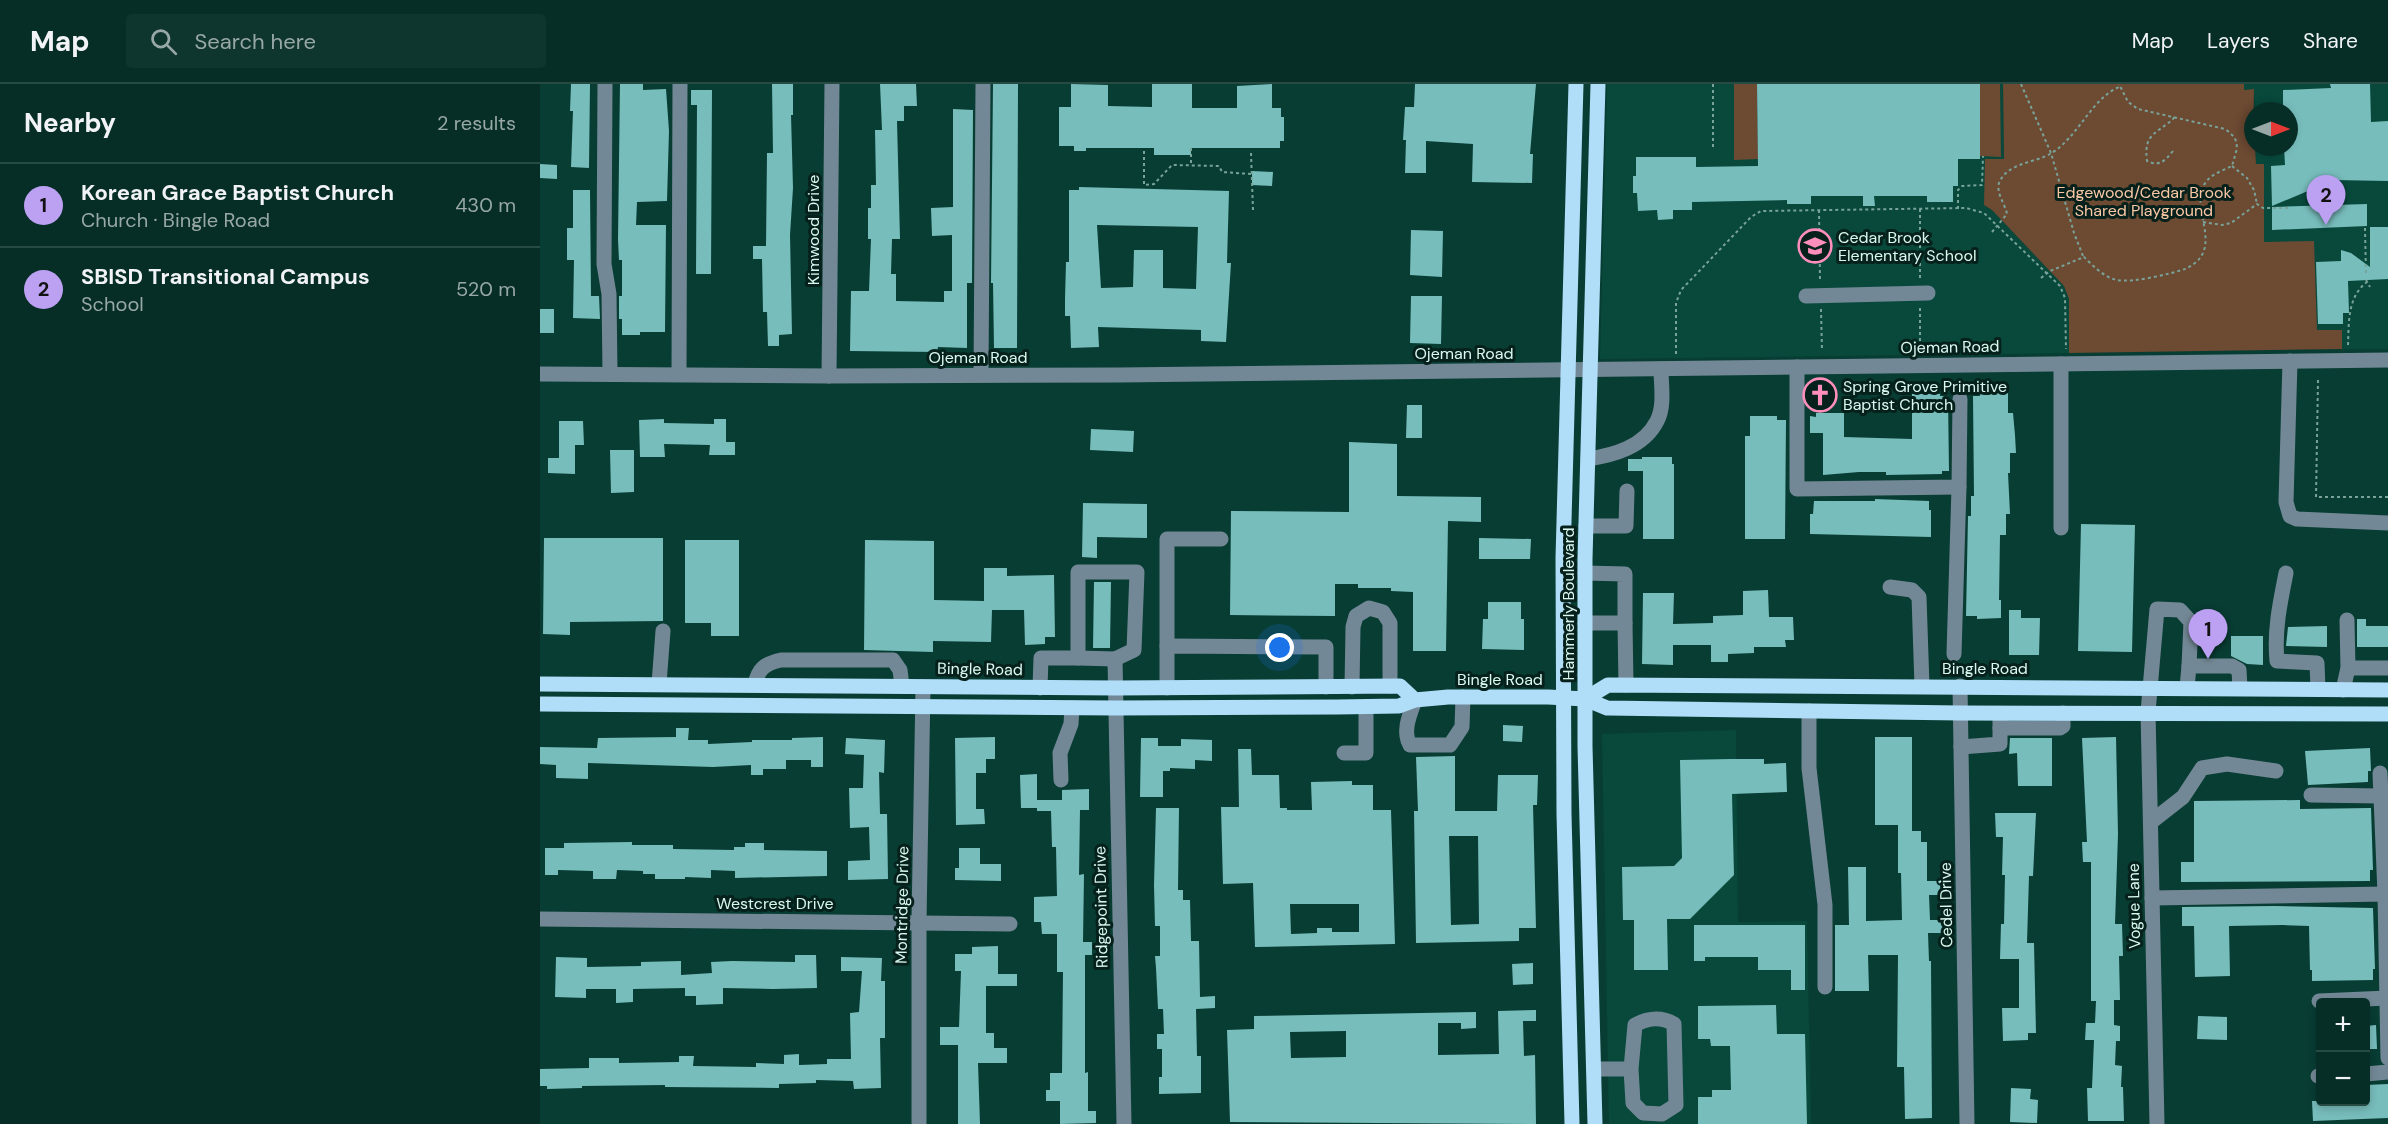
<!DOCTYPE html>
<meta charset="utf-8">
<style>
body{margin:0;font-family:"DM Sans",sans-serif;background:#0f362e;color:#f1f3f6}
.controls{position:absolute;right:18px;bottom:18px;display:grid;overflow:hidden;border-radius:6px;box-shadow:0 3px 9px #0003}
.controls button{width:54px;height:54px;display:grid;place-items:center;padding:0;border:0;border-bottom:2px solid #274a43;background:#062e26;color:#f1f3f6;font:30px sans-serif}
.compass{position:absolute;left:1704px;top:18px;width:54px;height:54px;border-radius:50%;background:#062e26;box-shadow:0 3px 9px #0003;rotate:90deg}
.you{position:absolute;left:740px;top:564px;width:21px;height:21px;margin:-15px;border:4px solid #fff;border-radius:50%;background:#1a73e8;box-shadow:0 0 0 9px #1a73e833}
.badge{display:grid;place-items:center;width:39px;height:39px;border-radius:50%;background:#bca0f2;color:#111;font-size:20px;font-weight:700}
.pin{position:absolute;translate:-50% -50px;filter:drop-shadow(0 2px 3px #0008)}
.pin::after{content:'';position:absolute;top:32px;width:21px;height:18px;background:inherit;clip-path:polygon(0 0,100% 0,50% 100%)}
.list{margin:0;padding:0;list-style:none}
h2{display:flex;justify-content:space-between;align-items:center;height:78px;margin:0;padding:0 24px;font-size:26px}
h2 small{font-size:20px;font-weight:400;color:#98a8a7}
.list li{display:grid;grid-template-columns:39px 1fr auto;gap:18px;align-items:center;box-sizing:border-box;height:84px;padding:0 24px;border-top:2px solid #274a43}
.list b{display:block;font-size:22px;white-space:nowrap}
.list p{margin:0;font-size:20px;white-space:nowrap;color:#98a8a7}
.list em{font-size:20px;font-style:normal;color:#98a8a7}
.icon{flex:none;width:33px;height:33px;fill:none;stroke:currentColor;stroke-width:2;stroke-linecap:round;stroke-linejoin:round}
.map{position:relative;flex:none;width:1848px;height:1040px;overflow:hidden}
header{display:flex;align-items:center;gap:36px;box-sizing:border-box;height:84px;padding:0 30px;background:#062e26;border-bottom:2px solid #274a43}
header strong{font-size:28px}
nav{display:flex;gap:33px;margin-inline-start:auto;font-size:21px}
.search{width:420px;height:54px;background:#0f362e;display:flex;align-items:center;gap:15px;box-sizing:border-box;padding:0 21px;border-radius:6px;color:#98a8a7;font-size:22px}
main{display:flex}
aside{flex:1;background:#062e26}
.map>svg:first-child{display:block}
.built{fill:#08493c}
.green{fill:#6d4a32}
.building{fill:#77bdbc;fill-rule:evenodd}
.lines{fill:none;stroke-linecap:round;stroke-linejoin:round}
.path{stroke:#79a399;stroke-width:2;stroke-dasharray:3 3;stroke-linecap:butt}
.minor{stroke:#738896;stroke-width:15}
.major{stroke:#b0ddf8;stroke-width:15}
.labels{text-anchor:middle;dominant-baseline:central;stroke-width:6;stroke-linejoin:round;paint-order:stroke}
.park-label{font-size:16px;fill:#fbc8a6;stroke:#06211b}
.street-label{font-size:16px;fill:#d9f9ef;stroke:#06211b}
.poi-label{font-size:16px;fill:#d9f9ef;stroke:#06211b;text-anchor:start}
</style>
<header>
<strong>Map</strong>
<div class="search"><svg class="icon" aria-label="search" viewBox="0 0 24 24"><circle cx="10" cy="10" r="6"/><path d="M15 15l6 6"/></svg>Search here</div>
<nav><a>Map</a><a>Layers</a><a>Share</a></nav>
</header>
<main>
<aside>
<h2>Nearby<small>2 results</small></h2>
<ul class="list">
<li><span class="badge">1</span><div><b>Korean Grace Baptist Church</b><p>Church · Bingle Road</p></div><em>430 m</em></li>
<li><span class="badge">2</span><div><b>SBISD Transitional Campus</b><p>School</p></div><em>520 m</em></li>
</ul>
</aside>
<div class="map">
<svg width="1848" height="1040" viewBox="0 0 1848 1040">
<rect width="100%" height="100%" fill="#083d33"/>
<g class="built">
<path d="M1067 0H1463L1464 75 1444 121 1452 126 1524 202 1529 215V269L1060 275Z"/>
<path d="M1704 0H1848V265H1802V246L1777 247 1724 158V80H1716L1715 63H1749V27H1715L1714 5 1704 6Z"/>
<path d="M1196 646 1198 838 1267 837 1271 1040H1069L1062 650Z"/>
</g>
<g class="green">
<path d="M1194 0H1217L1218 75 1194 76Z"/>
<path d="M1440 0H1460L1461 73 1440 72Z"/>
<path d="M1463 0H1704V6L1714 5 1713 63H1715L1716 80H1724V158L1774 157 1777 246H1802V265L1529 269V215L1524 202 1452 126 1444 121 1445 75H1464Z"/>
</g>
<g class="building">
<path d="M31 0H50L49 84 31 83 33 27H30Z"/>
<path d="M80 0H103V6L126 5 129 47 127 117 97 118 96 141H126L125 248H100V251H82V235H79V212H82V176H79L78 155Z"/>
<path d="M232 0H253V31H251L253 104 250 151 252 250 239 251V262H228L227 228H223L222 175H213V162H226L227 69H233Z"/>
<path d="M340 0H376L377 22H364V37H357L360 155H352L351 190H356V217L404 218V207H412V151L392 152 391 124 413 123V25L433 26 432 199H427V264L398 263 397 268 310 267 311 207H329L331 155H328V124H331V101H336L335 46H342Z"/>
<path d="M453 0H478L477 264H454L453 199H451Z"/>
<path d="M531 0 568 1V22L612 23V0H652V24H697V2L732 0V24H741V33H744V57H740V64H651V71H614V64H546V67H534V62H519V23H531Z"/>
<path d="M875 0H996L990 70H993L992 99 932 98 933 60 886 57V89H865L866 56H863L865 23H874Z"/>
<path d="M1217 0H1440V75H1418V102H1413V118H1387V112H1334L1335 122H1323V112H1271V120H1247V116L1152 118V126H1133V135L1118 136 1117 126 1098 127 1097 109H1093V92H1096V73H1156V83L1218 82Z"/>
<path d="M1790 0H1830L1831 38 1848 37V97L1794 96 1732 122 1731 82 1745 81 1744 63H1749V27H1743V6L1791 4Z"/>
<path d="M151 6H172L171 190H156L157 21H151Z"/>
<path d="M0 80 17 81V95L0 94Z"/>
<path d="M712 87 733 88 732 102 712 101Z"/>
<path d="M539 103 689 107 687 179H691L686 258 661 257V246L558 243 559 263 531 264 530 232H525V215L526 178H529V106H539ZM557 141 658 143 656 205 623 204V166H594L593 203 561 204Z"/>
<path d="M33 106H50L51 212H59L60 235 33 234 34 176H27V144H33Z"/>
<path d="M1827 120V142L1732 146V123Z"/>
<path d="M1830 143H1848V195L1808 197 1809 229H1803V240H1778L1776 178 1801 177V166L1811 169 1830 183Z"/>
<path d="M871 146 903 147 902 193 870 191Z"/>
<path d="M871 212H902L901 260 870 259Z"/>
<rect x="0" y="225" width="14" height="24"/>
<path d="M1439 309H1468V329H1473L1475 351 1476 369H1470V389H1468L1470 430H1466V451H1460L1459 516H1461V534L1437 535V532H1426L1428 432H1431V412H1434L1433 312H1440Z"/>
<path d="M1372 310H1400V312H1408L1409 387H1402V390L1346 391V388H1319L1283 391V349H1270V332L1276 333V329H1304V353L1372 355Z"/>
<path d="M867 321H882V354H866Z"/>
<path d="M1210 332H1237V336H1246L1245 455H1205V352H1210Z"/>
<path d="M124 335V339L174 340V335H186V358H195V371H169L170 361 124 360 125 373H100L99 336Z"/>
<path d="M19 337H43L44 361H35V390L8 389V374H19Z"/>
<path d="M551 345 594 347 593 368 550 366Z"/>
<path d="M809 358 857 360V412L941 413V438L908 437 906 567H873V508L851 507V504H818V500H795V532L690 531 691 427 809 428Z"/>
<path d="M70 366H94V408L71 409Z"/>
<path d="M1102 373H1132V380H1134V455H1103V387H1088V375H1102Z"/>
<path d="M1335 415 1389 417V426H1391V453L1270 450V430H1273L1274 417H1335Z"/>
<path d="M543 419 607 420V454L557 453V474L542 473Z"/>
<path d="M1541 440 1595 441 1592 568 1538 567Z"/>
<path d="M4 454H123V537L30 538V551L3 550Z"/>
<path d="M939 454 991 455 990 475H939Z"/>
<path d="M145 456H199V552H171V539H145Z"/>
<path d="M325 456 394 457V516L444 517V484H467V492L514 491 515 553H505V560L485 561 484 526H452L451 558 393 557V568L324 566Z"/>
<path d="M554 498H571L570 564H553Z"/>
<path d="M1228 506 1229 533H1253L1254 556H1245L1246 563H1214V569L1188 570V578H1171V561H1133V581L1102 580 1103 509H1134L1133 540 1173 539V532L1203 531V507Z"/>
<path d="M948 518H981V535H984V566L942 565 943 535H948Z"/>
<path d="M1469 526H1481V534H1500L1499 571H1469Z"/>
<path d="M1817 535H1826V542H1848V563H1817Z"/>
<path d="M1787 542V563L1746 562 1748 543Z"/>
<path d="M1691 552H1723V581L1707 580 1691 572Z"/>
<path d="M963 641 983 642 982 658 963 657Z"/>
<path d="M136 644H149L148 656H168V660L212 658V656H252V654L283 653V683H271V676H246V685H223V691H211V681L173 683 48 679V695L16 694V681L0 680V663L57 664 58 654 136 653Z"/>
<path d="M455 653V675H446V689H436V725H444L445 740 416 741 415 654Z"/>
<path d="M1335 653H1372V747H1381V758H1387V797H1401L1402 811H1389L1390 836H1406L1407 849H1388L1389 877H1391L1392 1034 1365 1035 1364 983H1357L1358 871H1328L1329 907H1295V841H1309L1308 783H1326V837L1362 836 1361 789H1358V741H1335Z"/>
<path d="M1576 653 1578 750 1575 840H1582L1583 872H1579L1580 916H1574V941L1580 942V957H1576L1575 981 1582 982 1581 1003H1583L1584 1037H1548L1547 1004H1552L1554 956H1545L1546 939H1555L1556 917H1551V778H1543L1542 758H1547L1542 654Z"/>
<path d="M306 654 345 656 344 689 339 688 340 730H347L348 795 308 796V777L330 776 329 743 310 744 309 704H323L324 671 305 670Z"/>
<path d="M601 654H618V662H641V655L672 656V677L655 676V685L630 684V687H623V713H600Z"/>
<path d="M1470 654H1512V702H1478L1477 669 1469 670Z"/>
<path d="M1830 664 1831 687H1828V698L1768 701 1765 667Z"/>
<path d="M698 665H711L712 691H739L740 724H747V726H772L771 698 812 697V701H833V726H851L855 860 715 863 713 799 683 800 681 723H699ZM750 820H819V848H792V844H777V849L751 850Z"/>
<path d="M915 672V727H957L958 691H998L997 721H993L996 844H979V857L876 859 874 727H878L876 673ZM909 752H938L939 840 911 841Z"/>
<path d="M1191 675H1224V680L1246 679 1247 708 1192 710 1194 791 1150 835H1127L1128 886H1094V836H1083L1082 783 1134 782 1142 774 1140 676Z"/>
<path d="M497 690V716H522V706L549 705V726H540L539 791 544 790 543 858H552V871H545V989L548 988V1027H556V1039L520 1040V1017H506V1006H510V989H522L523 888H517V850H502L501 838H494V813L517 812 516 763H512L511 727H497V724H481L480 691Z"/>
<path d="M1760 716V725L1831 724 1833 786H1830V797L1641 798V778H1654V717Z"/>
<path d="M616 724H639L638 806H643V816H650L651 857H659L660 913 675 912V924L656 925 657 972H661V1009L619 1010V993H622V965H617V950H624L623 925H618L616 884 615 872H620V842H615L614 801Z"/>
<path d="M1455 729H1496L1493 792H1489L1487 859H1494L1496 949H1488V956L1463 957 1462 924H1479V875H1460L1461 840H1464L1465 791H1462L1463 753H1456Z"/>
<path d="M92 758V761H133V765L194 766V763H205V759H224V766L287 767V792L195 794V787L171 786V794L145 793V795H115V790H103V787L77 786 76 795H53V787L18 786V791H5V764H24V759Z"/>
<path d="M419 764H440V780H461V797L415 796V784H419Z"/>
<path d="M1735 822 1833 824 1835 885H1833V896L1772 897V886H1770L1769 842 1742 841 1689 842 1690 892 1655 893 1654 842H1642V823Z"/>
<path d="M1154 841H1265V906H1251V886H1218V873H1165V877H1154Z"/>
<path d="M458 862V890H477V902H446V949H454V964H467V979H438L440 1040H418V961H400V943H419L421 887H415V870H432V863Z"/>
<path d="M255 871H276L277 904 233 905 183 904V920L156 921V912H145V904L93 905V918L76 919V905H46V914L15 913 16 873 47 874V883L101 882V878L141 877V891L172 889 171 878 192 877 255 878Z"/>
<path d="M301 873 342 874 341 897H345V954H340L341 1004 314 1005 313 997 276 996V999L239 1000V1004L125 1003V1001L42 1002V1004L7 1005V1002H0V985L49 984V974H79V979L139 978V972H154L153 982 216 983V979L244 980V971L259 970V981L287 980V975H311L310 929 319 928 322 887H301Z"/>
<path d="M993 879V900L973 901 972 880Z"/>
<path d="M1236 921 1237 950H1265L1267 1040H1158V1013H1172V1006H1191L1190 962H1171L1170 955H1158V922Z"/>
<path d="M996 926V937H983L984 972 995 971 996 1040 690 1038 687 946 714 945V932L936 928V944L921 945V939H898V971L959 970 958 927ZM806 947V973L751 974 750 948Z"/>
<path d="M1658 932 1687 933V956L1657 955Z"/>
<path d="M1836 941 1837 965H1826V942Z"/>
<path d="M1848 1000V1034L1773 1037 1772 1017H1826V1001Z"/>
<path d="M1471 1004 1491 1005 1490 1015 1498 1016 1497 1039 1470 1038Z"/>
</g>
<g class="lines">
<g class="path">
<path d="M1173 0V63"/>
<path d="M1481 0 1511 69 1534 149 1543 172"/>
<path d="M651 64V81"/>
<path d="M604 67V101L614 100 632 81 679 82 682 88 711 90"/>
<path d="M1633 67C1625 77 1619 83 1607 77 1603 48 1618 50 1635 33"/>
<path d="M711 69 713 126"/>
<path d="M1692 82 1707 94 1714 106 1717 120"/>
<path d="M1380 125V195"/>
<path d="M1418 125V106L1422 102 1442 101 1443 72"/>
<path d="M1279 126 1280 196"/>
<path d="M1663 138 1682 141 1691 139 1717 120 1723 124H1748"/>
<path d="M1825 144 1826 191"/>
<path d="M1452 148 1467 130C1465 120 1456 109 1459 99 1467 79 1494 79 1510 70 1538 54 1550 16 1579 3"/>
<path d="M1501 194 1510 187 1544 173C1552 181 1565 194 1577 196 1593 199 1630 190 1645 185 1650 183 1657 178 1660 174 1678 150 1644 113 1672 92 1678 88 1686 85 1692 82 1697 64 1702 57 1685 45L1598 25 1588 18 1579 0"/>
<path d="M1826 196 1830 203"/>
<path d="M1380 224V266"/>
<path d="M1281 225 1282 267"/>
<path d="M1808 261C1809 239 1807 213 1827 198"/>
<path d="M1136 270V219L1141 206 1211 133 1221 127 1426 124 1444 129 1520 202 1525 214 1526 265"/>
<path d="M1778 296 1776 413H1848"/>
</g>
<g class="minor">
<path d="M65 0 64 180 69 210 70 289"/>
<path d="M1266 212 1388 209"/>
<path d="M1750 277 1746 418 1750 432 1757 435 1848 439"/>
<path d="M1521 280V444"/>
<path d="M1257 283V405L1419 403 1420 315"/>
<path d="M0 290 289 292 579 291 1848 276"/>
<path d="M139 290 140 0"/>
<path d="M441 291 443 0"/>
<path d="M289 292 292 0"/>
<path d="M1048 375C1074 371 1104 363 1117 337 1125 322 1121 301 1121 285"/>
<path d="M1046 442H1086L1087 407"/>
<path d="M1045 489 1085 490V539H1045"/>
<path d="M1746 489C1740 519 1734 547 1737 577L1777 579 1778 605"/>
<path d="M1350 503 1372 506 1379 513 1382 602"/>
<path d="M1085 539 1086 601"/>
<path d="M627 562V455H681"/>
<path d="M1414 570 1419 403"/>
<path d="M538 574 575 575"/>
<path d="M1808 584H1848"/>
<path d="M119 600 123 547"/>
<path d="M215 601C218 585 224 580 241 576H353L360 586 362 602"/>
<path d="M1420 602 1427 1040"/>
<path d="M812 603 813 543 816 532 829 524 843 528 850 539V602"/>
<path d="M500 604 501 574H538V488H597L594 566 575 575 584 1040"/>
<path d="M627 604V562L786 563V603"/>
<path d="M1647 604 1649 582H1692L1699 586 1700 604"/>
<path d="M1803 606 1808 584 1807 536"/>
<path d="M875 616C870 630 862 647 870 661H910L922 643 923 613"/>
<path d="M1269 627V684L1285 821V903"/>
<path d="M1460 644H1520L1523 642V629"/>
<path d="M1421 663 1460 660V635"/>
<path d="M804 669H826V623"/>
<path d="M1840 689 1845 810"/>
<path d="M521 696 520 669 531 640 532 624"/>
<path d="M1771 711 1841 712"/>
<path d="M1611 738 1643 713 1662 684 1687 680 1736 687"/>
<path d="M1612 814 1845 810 1848 974"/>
<path d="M0 835 470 840"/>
<path d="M1779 917 1848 914"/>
<path d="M1054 985H1091L1093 1019 1103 1029 1122 1030 1136 1021 1134 940C1120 932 1108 934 1095 941L1091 985"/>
<path d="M1826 990 1848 988"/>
<path d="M1778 992H1780"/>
<path d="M379 1040V838L383 603"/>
<path d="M1617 1040 1608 628 1617 525 1640 526 1651 538 1649 582"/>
</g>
<g class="major">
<path d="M0 600 576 604 860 602 875 616"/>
<path d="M1045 615 1068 601 1848 606"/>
<path d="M0 620 576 624 797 623 859 622 875 616 908 613H1008L1045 615 1067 624 1420 629 1848 630"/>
<path d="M1032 1040 1024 730 1023 474 1036 0"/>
<path d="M1055 1040 1045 662V475L1058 0"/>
</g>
</g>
<defs>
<symbol id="school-ring" viewBox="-11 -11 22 22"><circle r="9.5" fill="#06211b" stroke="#fe8ebc" stroke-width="1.5"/><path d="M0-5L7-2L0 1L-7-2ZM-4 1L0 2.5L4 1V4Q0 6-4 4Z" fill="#fe8ebc"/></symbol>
<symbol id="church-ring" viewBox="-11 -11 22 22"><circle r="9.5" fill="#06211b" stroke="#fe8ebc" stroke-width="1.5"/><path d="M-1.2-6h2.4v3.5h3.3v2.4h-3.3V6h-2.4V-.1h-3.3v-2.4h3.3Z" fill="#fe8ebc"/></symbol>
</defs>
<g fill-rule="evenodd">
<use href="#school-ring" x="1256" y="143" width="38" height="38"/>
<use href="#church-ring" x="1261" y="292" width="38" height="38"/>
</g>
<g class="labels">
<g class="park-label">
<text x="1604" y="108">Edgewood/Cedar Brook<tspan x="1604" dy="18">Shared Playground</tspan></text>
</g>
<g class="street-label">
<text transform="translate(273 146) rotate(-90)">Kimwood Drive</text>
<text transform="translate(1410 263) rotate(-1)">Ojeman Road</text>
<text x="924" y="269">Ojeman Road</text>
<text x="438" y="273">Ojeman Road</text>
<text transform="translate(1028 520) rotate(-90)">Hammerly Boulevard</text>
<text x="1445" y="584">Bingle Road</text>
<text transform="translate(440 585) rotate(1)">Bingle Road</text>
<text x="960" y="595">Bingle Road</text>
<text x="235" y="819">Westcrest Drive</text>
<text transform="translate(362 821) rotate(-89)">Montridge Drive</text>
<text transform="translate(1406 821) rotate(-91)">Cedel Drive</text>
<text transform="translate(1594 822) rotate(-91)">Vogue Lane</text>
<text transform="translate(561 823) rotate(-91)">Ridgepoint Drive</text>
</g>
<g class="poi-label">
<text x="1298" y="153">Cedar Brook<tspan x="1298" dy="18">Elementary School</tspan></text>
<text x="1303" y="302">Spring Grove Primitive<tspan x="1303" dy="18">Baptist Church</tspan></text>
</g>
</g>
</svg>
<div class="controls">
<button>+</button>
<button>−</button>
</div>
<svg class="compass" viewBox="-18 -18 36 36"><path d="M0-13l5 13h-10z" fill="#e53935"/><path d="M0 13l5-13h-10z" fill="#98a8a7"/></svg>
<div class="you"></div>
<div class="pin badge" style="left:1668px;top:575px">1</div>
<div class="pin badge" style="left:1786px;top:141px">2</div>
</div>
</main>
